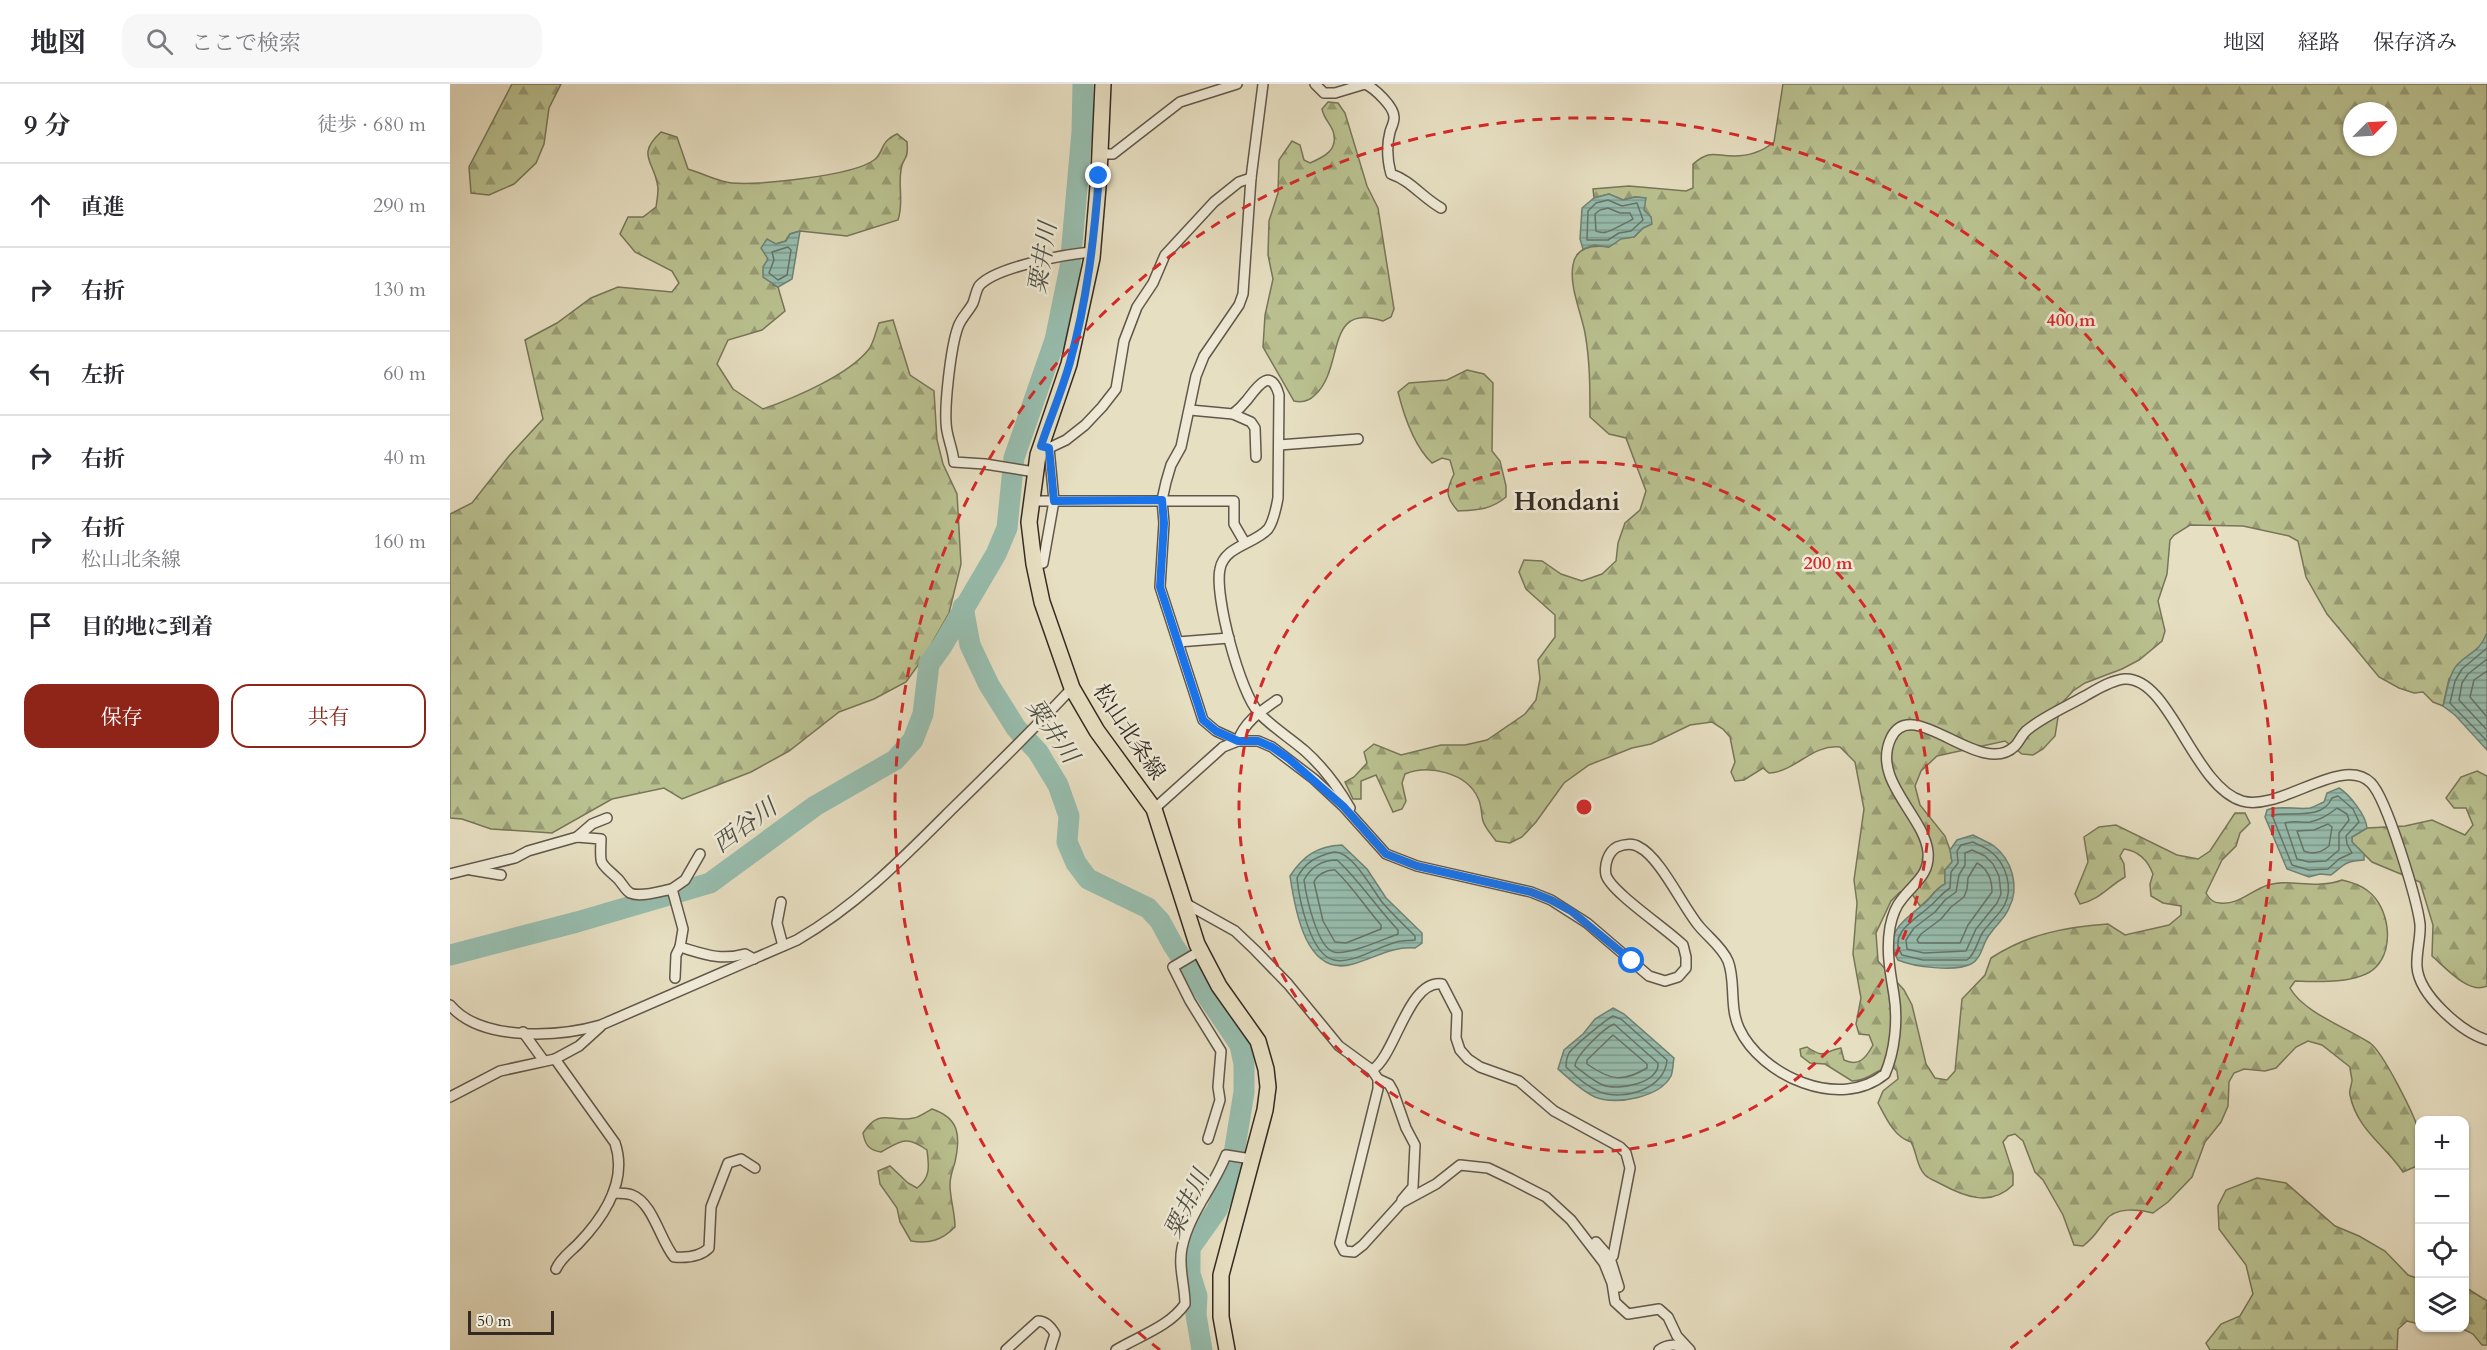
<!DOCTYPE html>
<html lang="ja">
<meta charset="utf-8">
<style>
body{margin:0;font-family:Cardo,"Noto Serif JP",serif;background:#f7f7f7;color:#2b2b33}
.controls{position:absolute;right:18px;bottom:18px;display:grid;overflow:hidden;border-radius:12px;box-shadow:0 2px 4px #0004}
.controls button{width:54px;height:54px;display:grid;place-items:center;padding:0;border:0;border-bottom:2px solid #e1e1e2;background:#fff;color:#2b2b33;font:30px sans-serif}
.compass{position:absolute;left:1893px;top:18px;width:54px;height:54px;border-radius:50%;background:#fff;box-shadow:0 2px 4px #0004;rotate:66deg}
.scale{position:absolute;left:18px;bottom:15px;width:86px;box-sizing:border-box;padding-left:6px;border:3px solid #342a22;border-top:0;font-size:16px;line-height:21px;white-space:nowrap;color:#342a22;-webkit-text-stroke:4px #efead7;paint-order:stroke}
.stop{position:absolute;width:18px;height:18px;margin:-14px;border:4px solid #1a73e8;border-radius:50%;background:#fff}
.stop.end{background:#1a73e8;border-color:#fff;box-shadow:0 2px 6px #0008}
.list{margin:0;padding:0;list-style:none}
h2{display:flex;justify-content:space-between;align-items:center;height:78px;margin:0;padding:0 24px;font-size:26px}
h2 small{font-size:20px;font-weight:400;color:#7c7c81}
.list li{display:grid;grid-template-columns:39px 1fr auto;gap:18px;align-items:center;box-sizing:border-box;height:84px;padding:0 24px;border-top:2px solid #e1e1e2}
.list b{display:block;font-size:22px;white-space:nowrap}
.list p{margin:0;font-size:20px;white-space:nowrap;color:#7c7c81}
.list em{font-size:20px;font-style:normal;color:#7c7c81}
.actions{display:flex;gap:12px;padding:18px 24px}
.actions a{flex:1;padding:14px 0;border:2px solid #8f2418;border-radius:18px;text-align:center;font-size:21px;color:#8f2418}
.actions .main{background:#8f2418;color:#fff}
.icon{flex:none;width:33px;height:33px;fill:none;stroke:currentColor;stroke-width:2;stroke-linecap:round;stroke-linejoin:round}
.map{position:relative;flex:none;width:2037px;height:1266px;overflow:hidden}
header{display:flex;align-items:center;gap:36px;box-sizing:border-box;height:84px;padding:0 30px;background:#fff;border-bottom:2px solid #e1e1e2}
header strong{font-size:28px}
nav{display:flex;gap:33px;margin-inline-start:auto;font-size:21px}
.search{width:420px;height:54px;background:#f7f7f7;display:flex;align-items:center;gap:15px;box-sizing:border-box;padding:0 21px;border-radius:18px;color:#7c7c81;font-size:22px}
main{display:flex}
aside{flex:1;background:#fff}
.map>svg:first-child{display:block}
.forest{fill:url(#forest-firs);stroke:#777659;stroke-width:1.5;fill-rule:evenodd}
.water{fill:url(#water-rules);stroke:#6f8276;stroke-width:1.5}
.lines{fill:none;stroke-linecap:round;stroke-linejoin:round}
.shore{stroke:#667468;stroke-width:1.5}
.river{stroke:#97bdae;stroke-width:21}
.minor-casing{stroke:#61574a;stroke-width:12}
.primary-casing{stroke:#342a22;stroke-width:18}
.minor{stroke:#efead7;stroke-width:9}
.primary{stroke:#e7dfc2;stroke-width:15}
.route{stroke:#1a73e8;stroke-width:8}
.ring{fill:none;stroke:#d62828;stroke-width:3;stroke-dasharray:10 8}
.labels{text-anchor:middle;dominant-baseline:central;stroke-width:5;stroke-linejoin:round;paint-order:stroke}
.street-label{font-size:22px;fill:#342a22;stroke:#efead7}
.water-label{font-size:24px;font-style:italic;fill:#4d4f45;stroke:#efead7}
.quarter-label{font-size:26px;font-weight:bold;fill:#342a22;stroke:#efead7}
.centre{fill:#d62828;stroke:#efead7;stroke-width:3}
.ring-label{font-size:18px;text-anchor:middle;font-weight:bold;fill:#d62828;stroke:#efead7;stroke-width:5;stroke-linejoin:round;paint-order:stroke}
</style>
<header>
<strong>地図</strong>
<div class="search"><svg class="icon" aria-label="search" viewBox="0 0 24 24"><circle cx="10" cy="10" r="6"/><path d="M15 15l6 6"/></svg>ここで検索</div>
<nav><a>地図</a><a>経路</a><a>保存済み</a></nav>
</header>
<main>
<aside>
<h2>9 分<small>徒歩 · 680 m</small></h2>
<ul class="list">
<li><svg class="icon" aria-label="ahead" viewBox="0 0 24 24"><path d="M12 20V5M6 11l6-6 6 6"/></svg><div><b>直進</b></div><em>290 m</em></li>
<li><svg class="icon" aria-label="right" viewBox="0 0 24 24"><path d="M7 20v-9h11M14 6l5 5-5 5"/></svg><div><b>右折</b></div><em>130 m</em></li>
<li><svg class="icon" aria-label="left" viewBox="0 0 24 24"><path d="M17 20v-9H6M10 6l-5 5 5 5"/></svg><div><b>左折</b></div><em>60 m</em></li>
<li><svg class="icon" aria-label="right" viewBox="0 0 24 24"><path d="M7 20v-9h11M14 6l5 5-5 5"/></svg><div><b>右折</b></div><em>40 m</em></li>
<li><svg class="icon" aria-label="right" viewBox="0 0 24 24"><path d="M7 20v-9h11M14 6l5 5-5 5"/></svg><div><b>右折</b><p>松山北条線</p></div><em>160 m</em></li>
<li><svg class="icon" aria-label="arrive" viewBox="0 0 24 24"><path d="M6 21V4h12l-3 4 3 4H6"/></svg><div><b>目的地に到着</b></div></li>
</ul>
<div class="actions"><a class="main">保存</a><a>共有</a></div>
</aside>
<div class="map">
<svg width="2037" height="1266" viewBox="0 0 2037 1266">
<defs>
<pattern id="forest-firs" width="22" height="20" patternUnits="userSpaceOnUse" patternTransform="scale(1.5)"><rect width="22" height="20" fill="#bac190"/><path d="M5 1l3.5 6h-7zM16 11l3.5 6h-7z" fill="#989d75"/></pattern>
<pattern id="water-rules" width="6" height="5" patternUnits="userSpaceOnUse" patternTransform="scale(1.5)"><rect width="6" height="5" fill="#97bdae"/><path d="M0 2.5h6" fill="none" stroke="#7c9a8d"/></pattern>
</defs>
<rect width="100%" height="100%" fill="#e7dfc2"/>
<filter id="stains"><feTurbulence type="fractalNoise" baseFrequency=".00333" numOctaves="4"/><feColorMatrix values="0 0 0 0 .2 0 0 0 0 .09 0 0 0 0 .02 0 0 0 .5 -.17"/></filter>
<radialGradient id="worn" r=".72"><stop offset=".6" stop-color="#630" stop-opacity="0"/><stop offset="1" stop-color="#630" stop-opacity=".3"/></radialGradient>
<g class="forest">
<path d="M62 0H111L99 24 94 60 86 79 64 100 39 111 21 109 19 83Z"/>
<path d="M1333 0H2037V549L2032 562 1999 595 1993 622 1983 618 1973 608 1964 609 1949 604 1929 593 1877 530 1856 493 1848 457 1839 452 1793 442 1740 441 1724 451 1720 456 1717 490 1708 517 1715 547 1712 557 1689 576 1672 585 1635 599 1623 607 1610 621 1605 652 1593 665 1583 671 1572 670 1555 657 1487 672 1471 687 1465 702 1470 721 1495 752 1500 766 1502 778 1495 786V800C1484 805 1481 815 1470 822L1462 810 1450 808 1441 817 1426 849 1428 877 1454 906 1462 921 1476 980 1485 994 1497 996 1505 987 1512 915 1535 891 1541 874C1578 850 1615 843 1658 840L1675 851 1719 841 1731 831V822L1713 819 1701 812 1700 800 1703 790C1698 777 1689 767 1674 765L1670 772 1674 780 1675 793C1659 802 1649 816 1630 820L1625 810 1638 778 1634 753 1649 743 1666 741 1727 771 1748 775 1760 767 1785 729H1795L1800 739 1790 749 1786 762 1772 776 1756 809C1759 815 1763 819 1770 819 1789 821 1800 807 1818 801 1838 794 1867 806 1892 796 1901 798 1911 801 1918 807 1939 823 1945 863 1926 883 1910 900 1867 898 1845 897L1840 904C1853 928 1897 944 1920 959 1933 968 1965 1032 1969 1048 1972 1058 1969 1071 1969 1081L1953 1088C1935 1061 1907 1046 1900 1011 1899 1006 1901 1003 1902 997 1902 993 1900 988 1900 983L1872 961 1858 957 1846 963 1826 984 1815 987 1794 985 1784 989 1779 998 1778 1022 1771 1038 1755 1058 1742 1093 1718 1118 1703 1129C1689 1125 1665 1123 1656 1136 1647 1147 1645 1153 1633 1162L1624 1161 1613 1131 1593 1096 1585 1088 1573 1057 1565 1050 1558 1052 1553 1058 1563 1089V1101C1541 1123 1515 1113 1491 1100 1486 1097 1479 1095 1475 1091 1466 1082 1467 1068 1461 1058 1444 1053 1436 1034 1428 1019L1433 1007 1448 995 1447 987 1443 983C1429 982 1420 997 1402 997L1375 980 1360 979 1351 972 1350 965 1357 963C1376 976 1373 967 1391 964L1394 976C1409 983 1416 974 1423 961L1419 951 1409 950 1406 940 1411 914 1403 870 1407 819 1404 796 1414 725 1405 678 1390 663C1362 660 1345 688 1319 689L1313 684 1294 696 1285 697 1281 688 1285 678 1280 653 1273 645 1262 638 1240 641 1201 660 1182 664 1139 681 1114 699 1086 738 1072 753 1060 759 1046 757C1042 751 1035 744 1033 737 1031 730 1032 722 1028 714 1017 689 979 680 955 690L952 699 956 717 952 725 943 728 926 691 911 697V715H903L895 698 904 693 917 679 914 668 924 660 951 671 991 661H1015L1037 656 1075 630 1086 616 1090 595 1088 576 1105 553V531L1076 505 1069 488 1074 476 1092 477 1111 490 1132 497 1152 490 1166 477 1168 459 1175 439 1190 426 1196 407 1176 354 1159 350 1140 333C1140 304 1140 277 1135 249 1131 228 1119 202 1123 181 1126 162 1144 161 1159 163L1171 154 1184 153 1193 144 1201 140V133L1194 126 1195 114 1185 113 1173 116 1159 110 1144 114 1143 105 1179 102 1236 107 1243 104V80C1261 65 1264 72 1284 72 1298 72 1313 67 1324 58ZM1902 27H1938V63H1902Z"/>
<path d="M878 18 888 19 895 29 917 102 928 124 944 225 941 233 933 237C874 217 895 284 865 311 859 317 852 319 844 317L813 263 815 231 823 195 818 171 819 137 828 109 829 76 842 57 850 61 854 76 860 79C874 73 889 66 883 47 880 39 874 35 872 25Z"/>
<path d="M211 48 227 53 238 85C252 89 268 98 282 99 309 101 403 92 424 76 435 68 428 59 447 50L457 58C459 78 452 73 451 86 448 103 454 119 448 136L397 152 350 147 340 150 336 157 326 160 318 175 323 201 328 203 335 227 312 246 278 256 267 280 283 305 313 325C344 314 399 291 419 265 424 258 426 247 429 239L443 236 460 291 484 307 487 356 493 380 507 410 511 480 499 529 474 573 456 598 424 615 389 628 339 667 301 688 232 715 214 704 162 715 102 749 41 745 12 735 0 734V430L22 419 59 372 93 335 75 256 107 239 141 214 168 203 222 208 229 199 222 187 185 168 170 150 178 133H193L206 123C207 117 208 110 208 104 205 77 185 72 211 48Z"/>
<path d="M1017 286 1034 290 1043 299 1042 367 1050 377 1056 402V413C1041 426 1026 426 1008 427 995 413 996 406 1004 390L1000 376 992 374 982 379C964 362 954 332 948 308L959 299 997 296Z"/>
<path d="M2027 687 2037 692V902C2019 911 1995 883 1982 872L1983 841 1970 798 1922 778 1902 758V753L1917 744 1955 742 1982 736 2015 751 2023 741 2016 724H2004L1996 714 2011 693Z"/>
<path d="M482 1025C509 1034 511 1051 505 1078 503 1085 500 1092 500 1101 500 1115 505 1128 505 1143 492 1156 480 1160 461 1157L450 1138 447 1124 430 1100 428 1087 440 1082 458 1099 467 1104C481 1093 479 1082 477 1066 456 1051 451 1057 431 1068 419 1066 415 1061 413 1049 430 1023 440 1039 464 1034 470 1033 476 1028 482 1025Z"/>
<path d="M1807 1094 1836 1099 1885 1142 1909 1152 1935 1167 1958 1191 1969 1195V1240L1957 1237 1948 1245 1947 1266H1760L1756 1259 1771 1240 1790 1232 1803 1210 1796 1181 1769 1145 1768 1122 1776 1106Z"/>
<path d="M2015 1203 2037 1217V1261H2032L2023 1250 2011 1244H2014Z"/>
</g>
<g class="water">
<path d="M1159 110 1173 116 1185 113 1196 114 1194 126 1201 133 1202 140 1193 144 1184 153 1171 155 1159 163 1144 161 1133 165 1130 155 1132 124 1144 114Z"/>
<path d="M350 147 342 195 328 203 313 193V183L318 175 311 164 317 155 326 160 336 157 340 150Z"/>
<path d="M2037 549V666L2005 631 1993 622C1997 609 1998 592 2007 581 2020 567 2028 570 2037 549Z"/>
<path d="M1889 704C1899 710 1916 731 1917 744L1902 753V758L1914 770V776C1895 777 1895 780 1881 791L1870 790 1859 793 1837 785 1815 733 1817 726C1828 721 1849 726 1860 724 1864 723 1869 720 1874 718L1877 709Z"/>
<path d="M1523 751C1530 755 1538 758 1544 762 1562 776 1570 803 1559 824 1555 834 1546 841 1540 850 1532 859 1532 875 1521 880 1505 888 1464 883 1448 876 1431 849 1457 834 1475 819 1483 812 1485 805 1495 800V786L1502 778 1500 766 1507 756Z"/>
<path d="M892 761 917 785 936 814 972 849V859L965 864C942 862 925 874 903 880 856 894 845 826 840 792 853 772 867 762 892 761Z"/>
<path d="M1163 924 1174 930 1224 974C1223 979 1223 987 1221 992 1210 1013 1166 1022 1145 1013 1132 1007 1119 995 1108 985L1114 966 1133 950 1145 935Z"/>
</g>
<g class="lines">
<g class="shore">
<path d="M1158 116 1172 122 1187 119 1193 136 1181 147 1169 149 1158 156H1137L1138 127 1146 119Z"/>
<path d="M1158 124 1170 129H1180L1183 135C1181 136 1159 148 1156 148 1154 149 1147 148 1146 147L1145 130 1150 126Z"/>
<path d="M338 163 341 166 337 191 328 196 319 189 324 176 322 168Z"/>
<path d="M2037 564 2012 585 2005 597 2000 619 2037 657"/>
<path d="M2037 575 2018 590 2012 599 2009 616 2037 646"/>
<path d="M2037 587 2024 596 2020 613 2037 633"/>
<path d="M1888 712 1903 725 1909 738 1896 752 1897 760 1902 769 1889 775 1878 785 1859 786 1842 781 1822 731C1841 727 1872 737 1882 714Z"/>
<path d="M1887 724 1897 730 1899 736 1889 749V766L1876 777 1859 778 1847 775 1835 739C1844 736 1851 739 1860 738 1869 736 1880 730 1887 724Z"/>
<path d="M1878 740 1882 743 1879 762C1872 768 1863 771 1854 767L1847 747 1864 746Z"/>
<path d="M1523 758C1528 761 1535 763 1540 767 1556 779 1564 804 1554 822 1549 831 1539 839 1533 848 1527 857 1526 870 1517 876H1473L1452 871C1437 850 1466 835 1479 823 1488 816 1489 811 1500 804L1501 788 1508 779 1507 767 1511 761Z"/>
<path d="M1522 766 1535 772 1543 780 1549 792 1551 810 1547 819 1526 845 1516 867 1474 869 1457 865 1456 856 1464 844 1485 828 1495 816 1506 808 1509 791 1515 781V769Z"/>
<path d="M884 768C902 767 922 805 932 818 942 830 954 841 965 852V856C960 857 956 856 951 857 931 860 903 881 884 876 860 871 849 814 847 794 855 778 867 772 884 768Z"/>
<path d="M887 776C910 797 926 823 948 846V850C934 855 897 872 884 868 867 864 856 811 854 796 861 783 873 776 887 776Z"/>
<path d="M1527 779C1538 785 1542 796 1542 808L1518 841 1510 859H1469L1467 856 1471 850 1491 835 1501 823 1514 813 1517 805 1518 794Z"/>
<path d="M885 786C903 803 915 823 931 841V845L896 859 885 858 873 837 864 798C867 791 877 785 885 786Z"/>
<path d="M1163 932 1171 935 1217 976C1215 1005 1174 1017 1150 1008 1138 1003 1125 992 1116 983 1116 979 1117 973 1119 969 1124 962 1155 936 1163 932Z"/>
<path d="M1164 940 1208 979C1210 999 1168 1007 1153 1001 1143 997 1133 988 1125 982 1125 972 1154 944 1164 940Z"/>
<path d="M1163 951 1197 980V984C1172 999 1160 996 1137 980V976Z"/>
</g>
<g class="river">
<path d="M513 523 520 561 539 601 566 644 588 668 608 701 619 732 617 758 626 779 638 795 698 824 710 837 723 861 790 961 794 980V1008L781 1088 767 1126 740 1164V1190L747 1212 746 1231 752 1266"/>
<path d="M0 871 127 838 260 799 365 722 445 676 463 656 473 630 479 580 492 562 546 470 557 444 564 374 605 256 620 183 632 48 633 0"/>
</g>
<defs>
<g id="minor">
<path d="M865 0 874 9H885L915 0C924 4 945 23 944 34 944 39 941 44 940 48 936 63 937 75 941 90 960 96 973 114 991 124"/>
<path d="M650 70H663L730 18 787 0"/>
<path d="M740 326 783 330C788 326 793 321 797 316 807 303 821 282 829 311L828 414C826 424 824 437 818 445 805 460 774 462 770 485 764 511 790 609 809 629 822 643 840 654 855 667 873 683 888 703 900 724"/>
<path d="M783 330 801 338 805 344 806 373"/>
<path d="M829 361 908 355"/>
<path d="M591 362 599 364 616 356 635 341 652 323 666 305 674 257 687 223 703 199 715 171 764 118 789 98 801 94"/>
<path d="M585 388 535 380 504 378C503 367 499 358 497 347 493 327 501 262 508 243 511 234 519 227 523 219 525 214 526 207 529 202 545 183 617 170 642 168"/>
<path d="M581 417H784V440L795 459"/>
<path d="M584 480 593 479 604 417 599 364"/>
<path d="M728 558 779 554"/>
<path d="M788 657 766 647 753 636 710 503 714 439 712 416 716 398 721 381 731 363 746 292 754 272 789 221 793 210 801 94 813 0"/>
<path d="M788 657C794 638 811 627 827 616"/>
<path d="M704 725 773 663 788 657H808L822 663 864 695 893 722 936 770 967 782 1081 808 1101 816 1137 839 1199 892 1215 897 1228 893 1236 884V873L1233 861C1217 845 1161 808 1156 791 1154 781 1158 768 1167 763 1174 760 1183 759 1189 763 1210 773 1233 823 1249 842 1258 853 1272 863 1278 877 1286 897 1279 922 1289 944 1311 992 1390 1027 1435 990 1445 967 1448 936 1444 911 1440 887 1436 867 1440 843 1442 833 1445 823 1452 815 1464 799 1480 791 1478 768 1474 731 1421 696 1441 654 1462 609 1531 696 1565 662 1569 658 1571 652 1576 647 1592 633 1616 623 1635 612 1646 606 1661 596 1675 595 1720 593 1743 702 1792 717 1831 728 1892 670 1921 699 1937 715 1967 816 1970 840 1971 854 1966 868 1967 883 1969 911 2011 948 2037 956"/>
<path d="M127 753 142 740 157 734"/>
<path d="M21 786 51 791"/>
<path d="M0 790 65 774 78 767 127 753 151 755C150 783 149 777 168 795 172 799 175 806 180 809 191 814 211 807 222 805L233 845 230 863C254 870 270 877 295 870L304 875"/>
<path d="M222 805 235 796 250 770"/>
<path d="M331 818 327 839 333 862"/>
<path d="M733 818 785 847 805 866 838 900 889 962 922 986 928 995V1005L890 1159 894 1167 904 1168 913 1161 951 1119 986 1100 1010 1081 1038 1084 1061 1095 1096 1113 1121 1136 1154 1179 1162 1199 1165 1218 1178 1230 1209 1225 1218 1233 1227 1252 1240 1266"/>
<path d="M750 867 723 883 740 917 771 967 768 1003 770 1016 758 1055"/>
<path d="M225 894 226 871 230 863"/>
<path d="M0 921C31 958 109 953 151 941L347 856C406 822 452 775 500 727 542 686 583 646 622 604"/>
<path d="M73 948 94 977"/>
<path d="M105 975 165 1059C178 1097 153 1134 128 1160 119 1169 111 1174 106 1185"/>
<path d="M922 986C945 973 958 895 992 900L1007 929 1006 954 1010 966 1018 975 1030 983 1069 997 1104 1027 1170 1063 1176 1069 1180 1084 1163 1172 1160 1174"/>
<path d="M928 995 939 1000 943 1007 956 1044 965 1061 963 1103 952 1116"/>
<path d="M0 1013 50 987 105 975 129 962 150 943"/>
<path d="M163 1109C169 1109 177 1109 182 1111 203 1119 210 1156 224 1173 236 1174 250 1173 259 1164L261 1123 278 1079 291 1075 305 1084"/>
<path d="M1146 1158 1160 1174 1169 1203"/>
<path d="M556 1266 588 1237C596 1237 601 1243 605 1250L600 1266"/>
<path d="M666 1266C689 1252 719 1243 735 1220 735 1201 728 1183 732 1164 739 1129 764 1103 776 1071L801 1075"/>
<path d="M1209 1266C1217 1260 1228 1259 1236 1266"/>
</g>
<path id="primary" d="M653 0 649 91 642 174 619 280 588 371 579 438 584 480 592 518 622 604 647 647 704 725 747 860 769 902 808 957 816 985 818 1003 815 1026 771 1191V1233L777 1266"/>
</defs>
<use href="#minor" class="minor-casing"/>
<use href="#primary" class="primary-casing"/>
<use href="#minor" class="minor"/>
<use href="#primary" class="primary"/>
</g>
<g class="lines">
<path class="route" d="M649 92C644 155 637 217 620 278 612 307 600 334 591 362L599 364 604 417 712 416 714 439 710 503 753 636 766 647 788 657H808L822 663 839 675 893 722 936 770 967 782 1081 808 1101 816 1121 827 1182 877"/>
</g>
<g class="ring">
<circle cx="1134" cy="723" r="345"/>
<path d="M710 1266A689 689 0 1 1 1558 1266"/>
</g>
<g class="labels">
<g class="street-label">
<text transform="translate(679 648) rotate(56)">松山北条線</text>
</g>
<g class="water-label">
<text transform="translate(593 174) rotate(-81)">粟井川</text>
<text transform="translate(602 647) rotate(55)">粟井川</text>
<text transform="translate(295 742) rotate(-36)">西谷川</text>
<text transform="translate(737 1120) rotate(-64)">粟井川</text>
</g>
<g class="quarter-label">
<text x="1117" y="417">Hondani</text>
</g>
</g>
<circle cx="1134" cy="723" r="9" class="centre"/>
<g class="ring-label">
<text x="1621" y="242">400 m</text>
<text x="1378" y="485">200 m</text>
</g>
<rect width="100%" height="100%" filter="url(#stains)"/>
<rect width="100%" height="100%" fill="url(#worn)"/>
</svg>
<div class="controls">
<button>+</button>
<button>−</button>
<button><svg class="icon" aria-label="locate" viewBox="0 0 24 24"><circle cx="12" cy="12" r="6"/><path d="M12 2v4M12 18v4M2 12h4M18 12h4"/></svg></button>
<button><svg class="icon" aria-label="layers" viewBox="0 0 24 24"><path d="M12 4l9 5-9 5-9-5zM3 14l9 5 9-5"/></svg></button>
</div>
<svg class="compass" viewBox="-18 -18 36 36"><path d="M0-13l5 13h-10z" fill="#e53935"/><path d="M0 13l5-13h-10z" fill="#7c7c81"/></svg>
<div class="scale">50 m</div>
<div class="stop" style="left:1182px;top:877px"></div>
<div class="stop end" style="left:649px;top:92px"></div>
</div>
</main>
